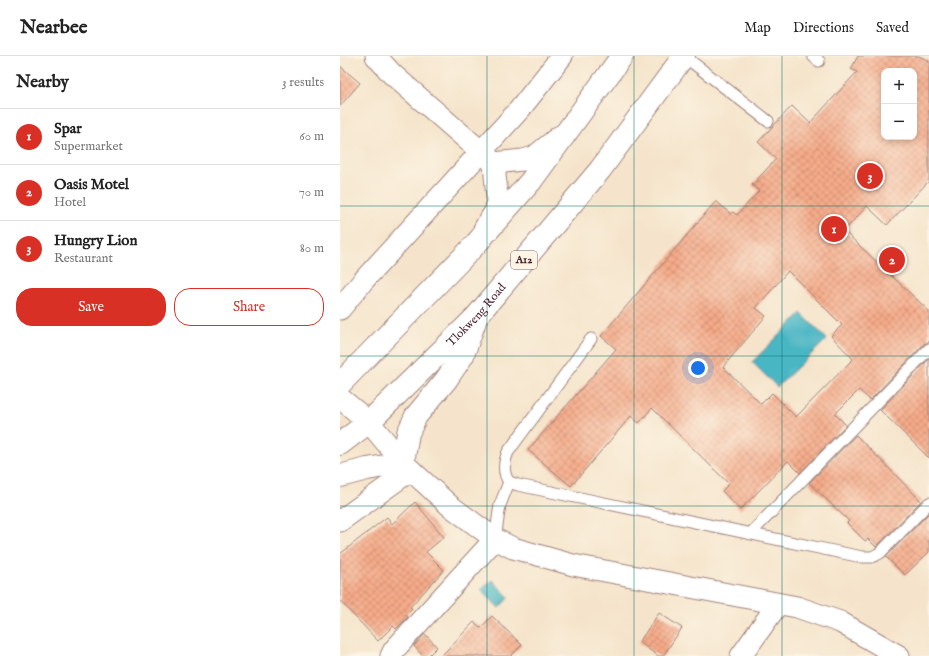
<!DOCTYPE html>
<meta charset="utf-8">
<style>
body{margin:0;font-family:"IM FELL English",serif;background:#f6f6f6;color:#222}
.controls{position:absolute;right:12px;top:12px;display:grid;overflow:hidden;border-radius:8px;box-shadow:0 2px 6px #0003}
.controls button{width:36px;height:36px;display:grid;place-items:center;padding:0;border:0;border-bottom:1px solid #e0e0e0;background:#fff;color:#222;font:20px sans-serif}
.you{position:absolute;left:358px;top:312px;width:14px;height:14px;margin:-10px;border:3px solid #fff;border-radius:50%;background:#1a73e8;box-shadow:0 0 0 6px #1a73e833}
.badge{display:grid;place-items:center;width:26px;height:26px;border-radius:50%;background:#d93025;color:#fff;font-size:13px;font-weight:700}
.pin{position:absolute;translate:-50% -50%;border:2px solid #fff;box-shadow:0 1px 4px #0006}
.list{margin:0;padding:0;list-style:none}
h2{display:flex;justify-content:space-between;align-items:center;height:52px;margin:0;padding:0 16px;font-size:17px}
h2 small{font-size:13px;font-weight:400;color:#767676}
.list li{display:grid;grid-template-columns:26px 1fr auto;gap:12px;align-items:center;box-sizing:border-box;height:56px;padding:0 16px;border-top:1px solid #e0e0e0}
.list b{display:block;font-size:15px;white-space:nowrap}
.list p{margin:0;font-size:13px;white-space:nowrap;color:#767676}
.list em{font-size:13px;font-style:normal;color:#767676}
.actions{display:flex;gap:8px;padding:12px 16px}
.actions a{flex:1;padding:9px 0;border:1px solid #d93025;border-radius:16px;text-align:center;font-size:14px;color:#d93025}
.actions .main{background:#d93025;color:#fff}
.map{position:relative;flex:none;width:589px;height:600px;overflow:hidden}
header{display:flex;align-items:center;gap:24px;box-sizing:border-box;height:56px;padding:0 20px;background:#fff;border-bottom:1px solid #e0e0e0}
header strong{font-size:19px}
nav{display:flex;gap:22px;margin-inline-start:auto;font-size:14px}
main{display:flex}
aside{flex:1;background:#fff}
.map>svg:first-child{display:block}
.water{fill:#49b6c4;stroke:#4a6a78}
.building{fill:url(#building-cross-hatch);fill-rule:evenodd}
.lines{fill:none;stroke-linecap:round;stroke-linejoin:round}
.service-casing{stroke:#a0827b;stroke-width:13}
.minor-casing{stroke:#a0827b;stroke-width:23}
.primary-casing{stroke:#a0827b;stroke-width:24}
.service{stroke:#fff;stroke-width:11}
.minor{stroke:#fff;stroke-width:21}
.primary{stroke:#fff;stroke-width:22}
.grid{fill:none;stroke:#0f766e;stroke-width:1;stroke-opacity:0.55}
.labels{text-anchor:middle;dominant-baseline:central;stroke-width:3;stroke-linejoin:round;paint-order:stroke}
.shield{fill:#fcf5e5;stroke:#7f5f63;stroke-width:1}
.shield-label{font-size:11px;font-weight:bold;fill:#4a1f2b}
.street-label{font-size:12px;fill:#4a1f2b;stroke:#fcf5e5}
</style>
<header>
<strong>Nearbee</strong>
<nav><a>Map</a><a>Directions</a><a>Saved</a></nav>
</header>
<main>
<aside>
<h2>Nearby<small>3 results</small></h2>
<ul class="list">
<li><span class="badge">1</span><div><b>Spar</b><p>Supermarket</p></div><em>60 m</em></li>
<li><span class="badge">2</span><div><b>Oasis Motel</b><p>Hotel</p></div><em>70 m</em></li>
<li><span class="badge">3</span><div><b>Hungry Lion</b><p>Restaurant</p></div><em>80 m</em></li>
</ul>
<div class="actions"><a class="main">Save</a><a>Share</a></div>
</aside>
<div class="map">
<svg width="589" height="600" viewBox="0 0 589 600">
<defs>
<pattern id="building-cross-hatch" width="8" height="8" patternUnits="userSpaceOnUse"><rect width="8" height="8" fill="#f6ac8a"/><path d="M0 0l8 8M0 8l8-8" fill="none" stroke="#c98b71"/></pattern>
</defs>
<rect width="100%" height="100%" fill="#fcf5e5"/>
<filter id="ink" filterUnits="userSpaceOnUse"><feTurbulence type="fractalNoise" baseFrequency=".025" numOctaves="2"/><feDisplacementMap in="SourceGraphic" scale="8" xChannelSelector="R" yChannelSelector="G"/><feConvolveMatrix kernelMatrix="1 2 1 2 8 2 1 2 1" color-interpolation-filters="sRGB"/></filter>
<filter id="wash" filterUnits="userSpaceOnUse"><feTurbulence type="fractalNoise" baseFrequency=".012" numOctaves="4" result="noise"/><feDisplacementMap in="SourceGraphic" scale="16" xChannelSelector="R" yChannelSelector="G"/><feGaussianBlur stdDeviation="0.9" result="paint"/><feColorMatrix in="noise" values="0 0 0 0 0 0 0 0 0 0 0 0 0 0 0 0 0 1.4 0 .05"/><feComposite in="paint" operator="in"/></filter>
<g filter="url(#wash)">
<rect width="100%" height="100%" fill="#f5e4cb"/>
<g class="water">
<path d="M461 257 487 283 437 331 412 306Z"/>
<path d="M152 524 169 541 159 552 141 534Z"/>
</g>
<g id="blocks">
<g class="building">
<path d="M518 0H579L589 5V125L547 169 527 150 504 175 589 255V286L584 288 530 344 519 334 495 358 506 369 460 417 448 405 400 454 382 435 389 428 312 352 299 367 291 360 231 430 188 394 276 293 261 280 376 145 391 158 393 156 397 159 419 135 412 129 436 103 418 86 452 50 470 67 517 16 511 13ZM544 15H574V81H544ZM448 215 502 269 491 280 513 303 456 361 432 337 421 348 383 311 426 260 416 252Z"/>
<path d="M0 10 20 27 0 50Z"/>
<path d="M589 303V402L540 354Z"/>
<path d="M516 379 581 445 536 491 528 483 525 485 507 467 509 465 469 427Z"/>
<path d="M75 446 104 481 86 496 104 514 70 551 72 552 65 559 68 561 56 573 53 570 38 585 0 545V498L47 461 52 468Z"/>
<path d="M589 457V496L565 519 546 501Z"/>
<path d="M319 557 342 572 323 600H318L299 586Z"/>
<path d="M152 560 182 589 171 600H101L134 566 141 572Z"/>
<path d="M85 578 97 591 88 600H83L74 590Z"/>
</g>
</g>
</g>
<g filter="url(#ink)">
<use href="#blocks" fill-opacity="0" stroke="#a0827b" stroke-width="1"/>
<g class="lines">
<defs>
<g id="service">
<path d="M344 0 428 65"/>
<path d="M473 0 479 5"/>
<path d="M251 283 168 396C164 406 162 416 169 426L178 429 522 501H532L540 497 589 447"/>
<path d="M411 477 589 293"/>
<path d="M155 483 160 449 169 426"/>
</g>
<g id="minor">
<path d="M36 0 52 18 154 107 157 142 156 154 144 173"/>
<path d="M154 107 183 104 194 101 220 80"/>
<path d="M0 253 23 225 180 53 222 0"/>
<path d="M0 342 29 366 63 407 109 449 155 483 173 492 233 509 457 551 500 566 559 600"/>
<path d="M0 465 71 414"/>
<path d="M51 600 54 594 155 483"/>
<path d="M401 600 438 548"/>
</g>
<g id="primary">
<path d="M0 328 135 189 191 125 282 0"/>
<path id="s1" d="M0 388 29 366 136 261 260 114 344 0"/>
<path d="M0 420 27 413 63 407 68 377 76 360 106 324 123 299 135 265"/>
</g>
</defs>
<use href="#service" class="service-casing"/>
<use href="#minor" class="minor-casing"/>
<use href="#primary" class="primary-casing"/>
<use href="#service" class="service"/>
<use href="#minor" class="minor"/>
<use href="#primary" class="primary"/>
</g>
</g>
<path class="grid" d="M147 0V600M294 0V600M442 0V600M0 150H589M0 300H589M0 450H589"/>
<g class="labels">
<rect class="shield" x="171" y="195" width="26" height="18" rx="3"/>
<g class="shield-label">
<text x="184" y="204">A12</text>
</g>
<g class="street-label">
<text stroke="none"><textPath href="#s1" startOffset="188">Tlokweng Road</textPath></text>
</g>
</g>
</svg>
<div class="controls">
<button>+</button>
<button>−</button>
</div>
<div class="you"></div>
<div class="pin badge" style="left:494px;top:173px">1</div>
<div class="pin badge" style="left:552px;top:204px">2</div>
<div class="pin badge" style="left:530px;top:120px">3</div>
</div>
</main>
